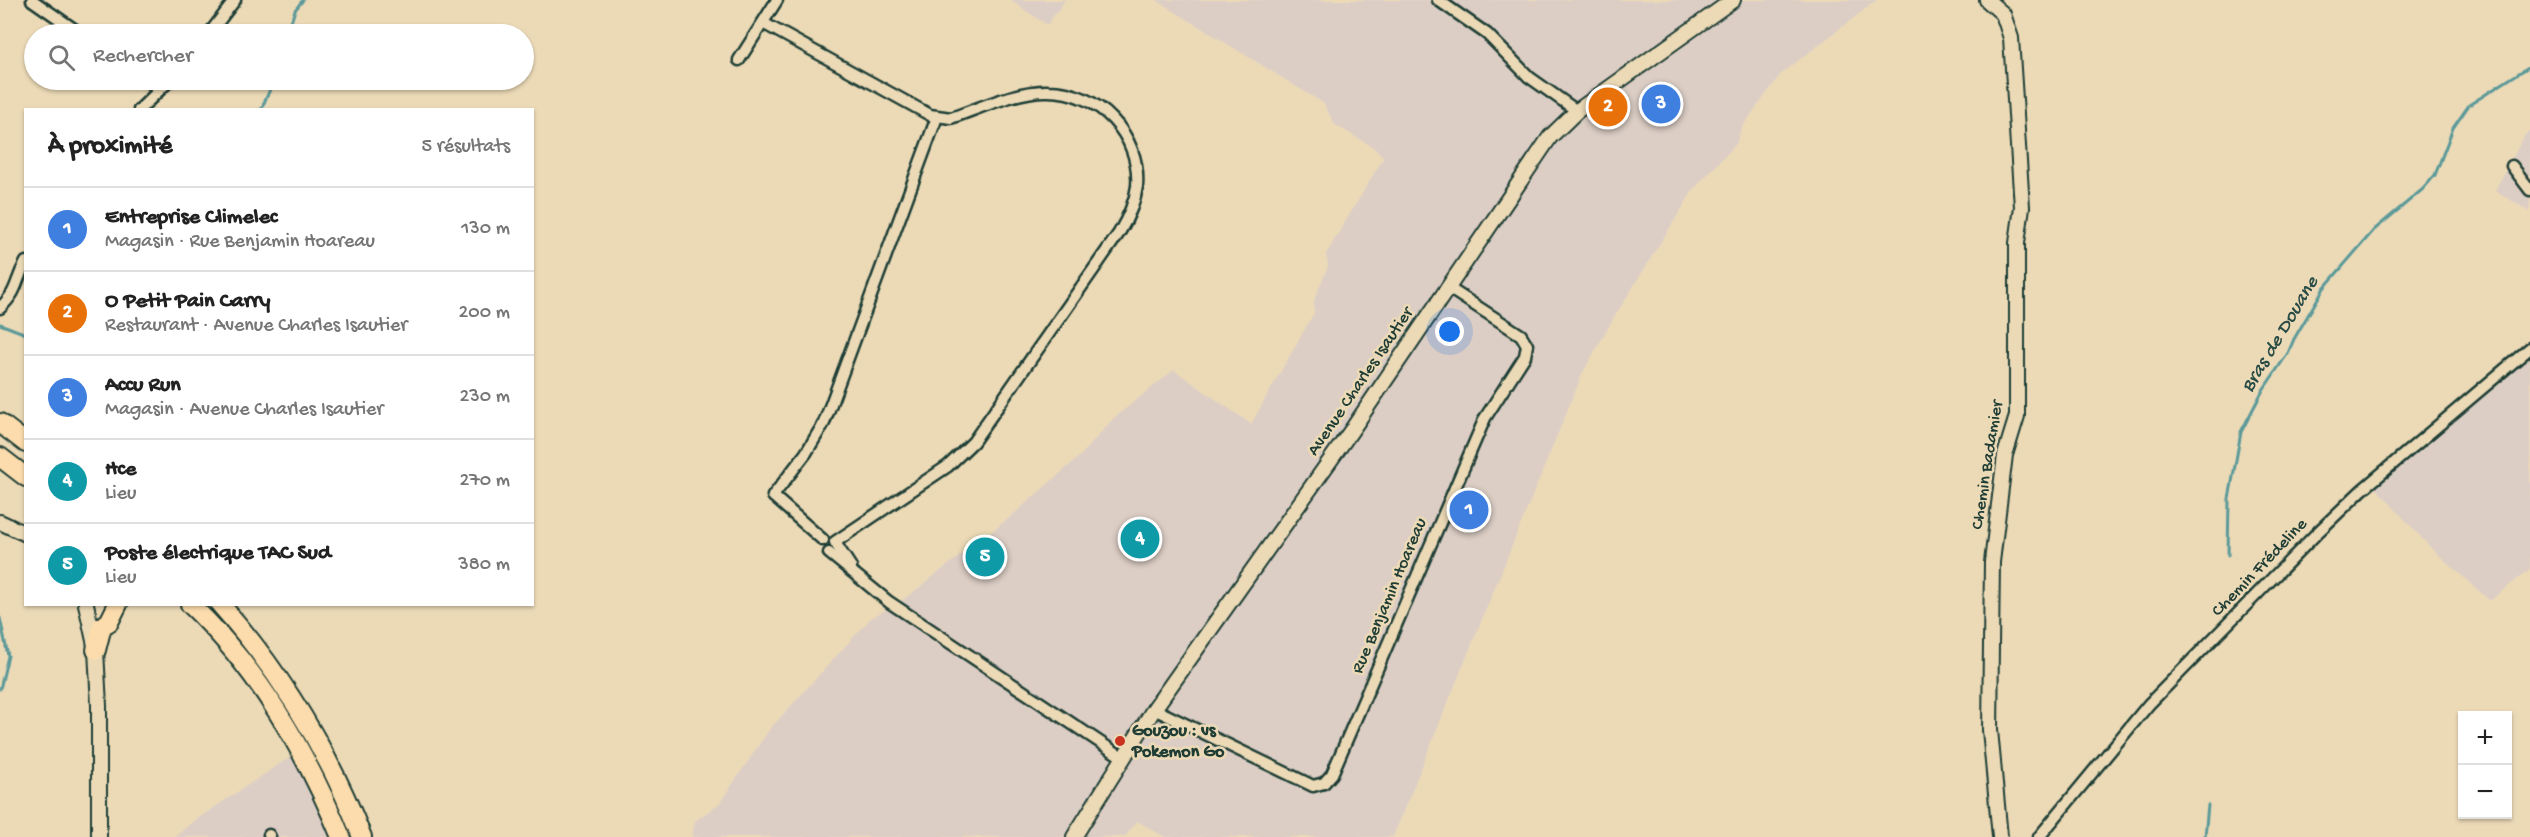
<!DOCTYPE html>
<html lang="fr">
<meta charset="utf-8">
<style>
body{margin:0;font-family:"Gochi Hand",sans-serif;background:#f2f2f2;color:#222}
.controls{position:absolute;right:18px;bottom:18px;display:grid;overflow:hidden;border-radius:0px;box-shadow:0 2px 4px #0004}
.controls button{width:54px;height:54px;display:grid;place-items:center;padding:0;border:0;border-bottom:2px solid #e0e0e0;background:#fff;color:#222;font:30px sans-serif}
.you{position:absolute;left:1450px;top:332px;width:21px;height:21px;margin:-15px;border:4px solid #fff;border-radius:50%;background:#1a73e8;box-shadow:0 0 0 9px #1a73e833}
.badge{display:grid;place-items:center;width:39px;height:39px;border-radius:50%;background:#c8321e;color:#fff;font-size:20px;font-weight:700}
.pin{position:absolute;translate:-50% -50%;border:3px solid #fff;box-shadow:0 2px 6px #0006}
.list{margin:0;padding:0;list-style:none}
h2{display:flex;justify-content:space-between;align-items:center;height:78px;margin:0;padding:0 24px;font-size:26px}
h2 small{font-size:20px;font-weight:400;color:#767676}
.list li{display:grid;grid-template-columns:39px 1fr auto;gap:18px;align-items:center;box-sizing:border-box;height:84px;padding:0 24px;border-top:2px solid #e0e0e0}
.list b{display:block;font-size:22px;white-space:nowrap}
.list p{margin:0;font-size:20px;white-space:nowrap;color:#767676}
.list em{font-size:20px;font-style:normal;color:#767676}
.icon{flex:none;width:33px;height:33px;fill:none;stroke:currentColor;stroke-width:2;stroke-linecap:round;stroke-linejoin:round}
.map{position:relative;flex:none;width:2530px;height:837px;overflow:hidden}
.search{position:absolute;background:#fff;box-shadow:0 2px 4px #0004;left:24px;top:24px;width:510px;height:66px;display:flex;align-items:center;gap:15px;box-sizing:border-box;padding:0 21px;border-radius:33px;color:#767676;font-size:22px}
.panel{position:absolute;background:#fff;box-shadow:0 2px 4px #0004;left:24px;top:108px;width:510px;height:498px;border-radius:0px}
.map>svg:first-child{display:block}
.built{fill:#dccec5}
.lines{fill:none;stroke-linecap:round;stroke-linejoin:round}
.stream{stroke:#5c9999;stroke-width:3}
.minor-casing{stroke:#1f3d34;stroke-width:15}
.tertiary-casing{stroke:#1f3d34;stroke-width:18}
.trunk-casing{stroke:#1f3d34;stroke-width:22}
.minor{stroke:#ecdab7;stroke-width:10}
.tertiary{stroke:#ecdab7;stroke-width:14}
.trunk{stroke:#fcdcac;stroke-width:18}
.poi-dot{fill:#c8321e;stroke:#ecdab7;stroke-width:2}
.labels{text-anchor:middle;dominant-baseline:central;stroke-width:5;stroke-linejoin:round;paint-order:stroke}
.street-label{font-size:18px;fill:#1f3d34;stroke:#ecdab7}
.poi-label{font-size:18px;font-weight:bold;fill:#1f3d34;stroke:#ecdab7;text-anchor:start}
.water-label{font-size:20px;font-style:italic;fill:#294c45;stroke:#ecdab7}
</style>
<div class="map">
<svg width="2530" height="837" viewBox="0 0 2530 837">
<rect width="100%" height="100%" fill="#ecdab7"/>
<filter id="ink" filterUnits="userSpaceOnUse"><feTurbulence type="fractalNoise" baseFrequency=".0167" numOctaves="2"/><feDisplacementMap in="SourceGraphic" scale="12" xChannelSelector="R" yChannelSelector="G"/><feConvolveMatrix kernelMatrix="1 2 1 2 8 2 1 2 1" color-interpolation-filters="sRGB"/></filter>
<g filter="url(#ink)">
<g class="built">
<path d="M1010 0H1065L1047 25Z"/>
<path d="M1156 0H1877L1781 74 1742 127 1736 144 1694 189 1613 319 1583 372 1393 837H1165L1137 821 1125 837H692L695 821 719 804 769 730 871 618 904 599 1008 519 1080 456 1114 418 1174 370 1251 424 1314 313V300L1328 266 1326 254 1384 157 1373 147 1335 125 1323 103Z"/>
<path d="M2530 130V212L2495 190 2525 135Z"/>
<path d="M2530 355V569L2490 601 2430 547 2375 487Z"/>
<path d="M299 751 330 837H175L191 823Z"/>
</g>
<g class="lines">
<g class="stream">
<path d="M287 34 295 10 303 0"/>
<path d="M261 110 274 80"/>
<path d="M0 324 26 334"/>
<path d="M2228 555 2229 499 2241 432 2263 390 2288 353 2294 339 2324 288 2374 230 2423 189 2435 175 2453 128 2469 105 2530 66"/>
<path d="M0 618 8 656 0 689"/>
<path d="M2205 837 2208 805"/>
</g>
<defs>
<g id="minor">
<path d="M32 0 81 34"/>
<path d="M1438 0 1487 34 1529 77 1577 111"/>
<path d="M763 23 930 115 951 118C980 108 1018 90 1048 91 1098 91 1141 135 1137 186 1135 203 1128 218 1119 233L973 442 948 466 835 542"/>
<path d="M209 34 235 0"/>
<path d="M739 60 777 0"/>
<path d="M146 80 160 89"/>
<path d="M139 110 170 80"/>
<path d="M2512 166 2530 190"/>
<path d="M0 308C19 290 14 283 26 262"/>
<path d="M823 540 773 496 806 453 824 423 937 117"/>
<path d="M836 544 851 567"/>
<path d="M829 553 889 602 1122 757"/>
<path d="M1154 709 1313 786 1324 783 1332 774 1485 418 1525 356 1527 345 1521 335 1447 287"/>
<path d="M269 835 270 837"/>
<path d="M2039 837 2149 704 2318 532 2362 490 2530 348"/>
</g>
<g id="tertiary">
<path d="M1987 0 2003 14 2011 38 2022 207 2017 243V416L2005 455 1992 562 1990 730 2000 837"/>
<path d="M0 522 26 534"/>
<path d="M86 604 96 650 99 706V837"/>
<path d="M1074 837 1154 709 1351 431 1550 137 1577 111 1733 0"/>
</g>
<g id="trunk">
<path d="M0 423 26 443"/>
<path d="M0 457 26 477"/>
<path d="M190 604C259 670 305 750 341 837"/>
<path d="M220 604C282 674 328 750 362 837"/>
<path d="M96 650 102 626 109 622 118 604"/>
</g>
</defs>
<use href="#minor" class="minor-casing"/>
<use href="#tertiary" class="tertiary-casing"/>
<use href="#trunk" class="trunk-casing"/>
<use href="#minor" class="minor"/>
<use href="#tertiary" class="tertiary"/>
<use href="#trunk" class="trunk"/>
</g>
</g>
<circle class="poi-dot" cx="1120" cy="741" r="6"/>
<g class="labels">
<g class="street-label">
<text transform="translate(1361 382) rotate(-56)">Avenue Charles Isautier</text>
<text transform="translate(1988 465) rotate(-81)">Chemin Badamier</text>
<text transform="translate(2260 568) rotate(-46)">Chemin Frédeline</text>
<text transform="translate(1390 596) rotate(-67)">Rue Benjamin Hoareau</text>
</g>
<g class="poi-label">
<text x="1132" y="731">Gouzou : vs<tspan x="1132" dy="21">Pokemon Go</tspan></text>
</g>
<g class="water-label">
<text transform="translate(2281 335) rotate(-59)">Bras de Douane</text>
</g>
</g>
</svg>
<div class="controls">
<button>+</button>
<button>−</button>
</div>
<div class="you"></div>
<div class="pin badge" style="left:1469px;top:510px;background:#3f7fe0">1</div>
<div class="pin badge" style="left:1608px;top:107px;background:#e8710a">2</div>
<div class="pin badge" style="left:1661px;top:104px;background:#3f7fe0">3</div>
<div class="pin badge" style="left:1140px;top:539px;background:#0f9aa8">4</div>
<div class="pin badge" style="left:985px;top:557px;background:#0f9aa8">5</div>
<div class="search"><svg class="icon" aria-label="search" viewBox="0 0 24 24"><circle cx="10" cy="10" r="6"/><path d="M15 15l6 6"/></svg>Rechercher</div>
<section class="panel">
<h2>À proximité<small>5 résultats</small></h2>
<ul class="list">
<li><span class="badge" style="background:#3f7fe0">1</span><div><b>Entreprise Climelec</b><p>Magasin · Rue Benjamin Hoareau</p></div><em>130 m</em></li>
<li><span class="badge" style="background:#e8710a">2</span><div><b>O Petit Pain Carry</b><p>Restaurant · Avenue Charles Isautier</p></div><em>200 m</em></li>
<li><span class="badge" style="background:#3f7fe0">3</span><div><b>Accu Run</b><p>Magasin · Avenue Charles Isautier</p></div><em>230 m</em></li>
<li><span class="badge" style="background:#0f9aa8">4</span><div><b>Hce</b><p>Lieu</p></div><em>270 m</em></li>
<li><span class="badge" style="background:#0f9aa8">5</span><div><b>Poste électrique TAC Sud</b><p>Lieu</p></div><em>380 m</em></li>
</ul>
</section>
</div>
